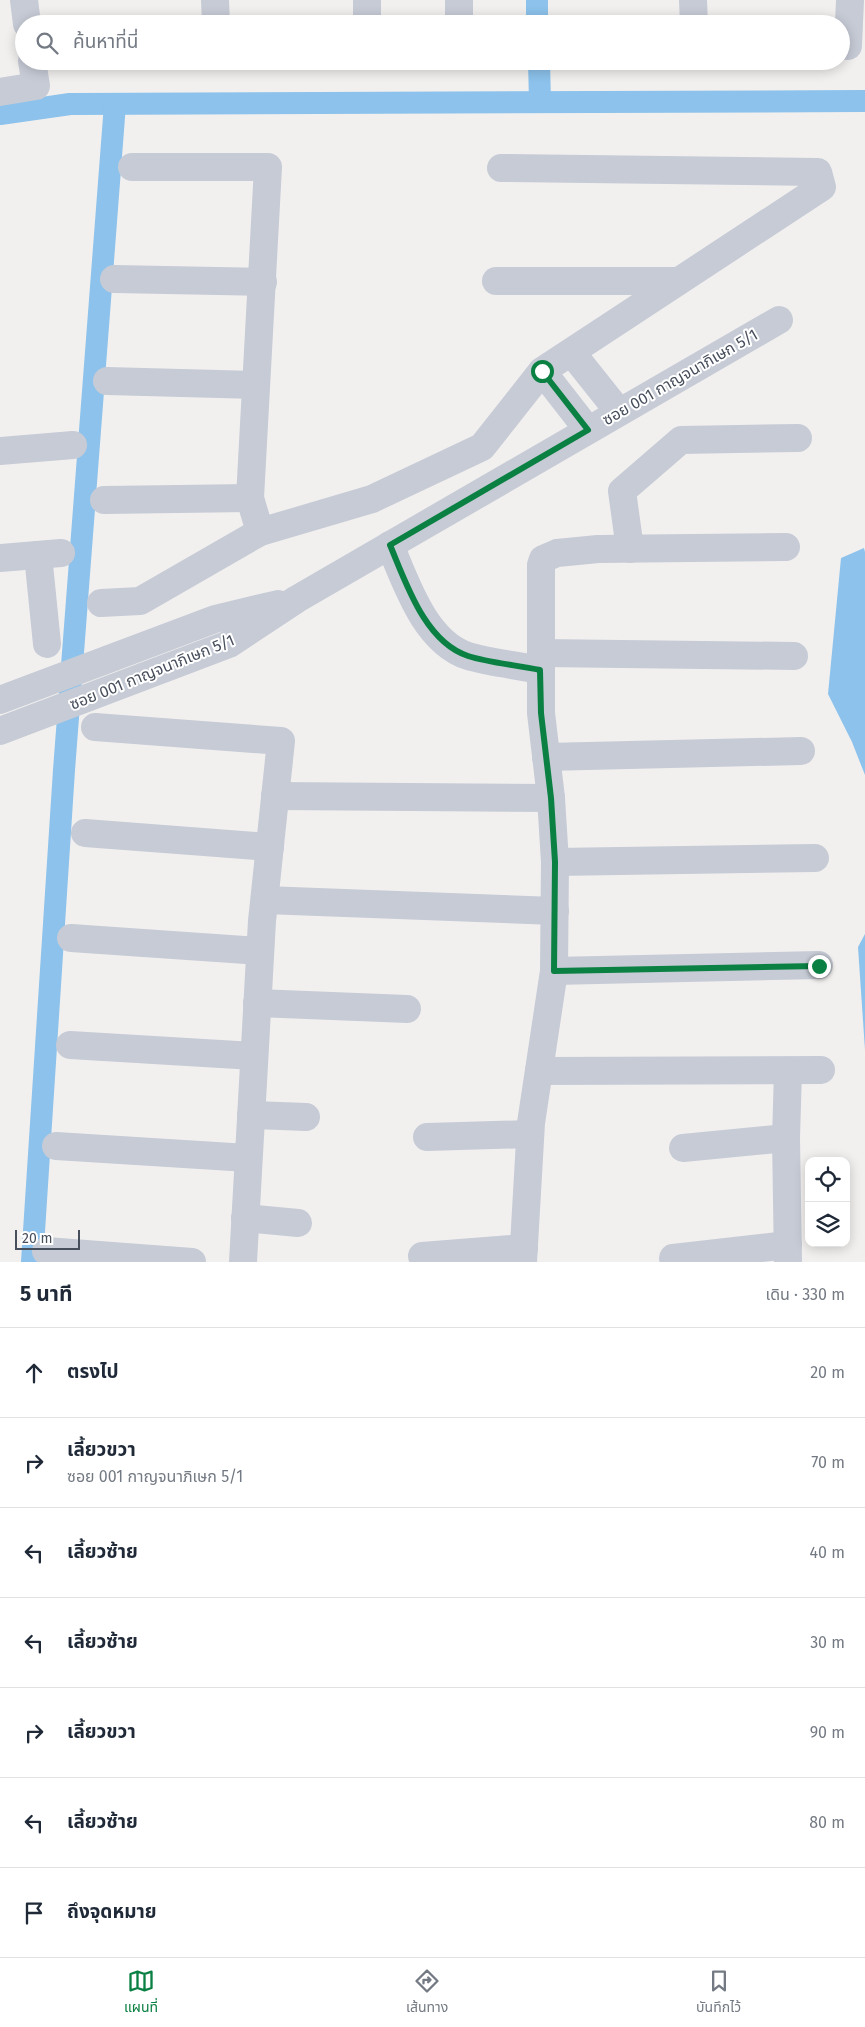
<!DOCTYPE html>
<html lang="th">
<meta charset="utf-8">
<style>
body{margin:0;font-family:"Fira Sans","Noto Sans Thai",sans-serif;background:#f6f6f7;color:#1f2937}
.controls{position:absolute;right:15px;bottom:15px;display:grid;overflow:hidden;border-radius:10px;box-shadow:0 2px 12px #0003}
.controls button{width:45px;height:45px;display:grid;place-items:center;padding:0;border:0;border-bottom:1px solid #e0e1e3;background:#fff;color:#1f2937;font:25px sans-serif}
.scale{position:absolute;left:15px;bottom:12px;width:65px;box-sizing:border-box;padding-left:5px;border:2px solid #474e5c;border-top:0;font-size:14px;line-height:18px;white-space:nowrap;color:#474e5c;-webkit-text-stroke:4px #fff;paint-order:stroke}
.stop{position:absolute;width:15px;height:15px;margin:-11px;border:4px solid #0b8043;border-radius:50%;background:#fff}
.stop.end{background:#0b8043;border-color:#fff;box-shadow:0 1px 5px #0008}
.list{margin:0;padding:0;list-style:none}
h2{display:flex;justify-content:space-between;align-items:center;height:65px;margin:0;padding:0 20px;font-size:21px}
h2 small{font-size:16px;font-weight:400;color:#747a83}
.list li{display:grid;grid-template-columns:32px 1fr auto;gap:15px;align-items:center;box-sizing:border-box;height:90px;padding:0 20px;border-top:1px solid #e0e1e3}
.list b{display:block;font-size:19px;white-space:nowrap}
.list p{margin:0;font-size:16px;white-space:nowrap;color:#747a83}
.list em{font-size:16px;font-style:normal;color:#747a83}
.icon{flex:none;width:28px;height:28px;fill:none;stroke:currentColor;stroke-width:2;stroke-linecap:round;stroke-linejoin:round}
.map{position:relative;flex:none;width:865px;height:1262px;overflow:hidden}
.search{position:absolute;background:#fff;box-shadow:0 2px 12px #0003;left:15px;right:15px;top:15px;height:55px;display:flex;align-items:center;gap:12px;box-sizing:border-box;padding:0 18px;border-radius:28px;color:#747a83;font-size:19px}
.sheet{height:695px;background:#fff}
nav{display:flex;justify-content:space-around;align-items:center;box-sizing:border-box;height:70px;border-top:1px solid #e0e1e3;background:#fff;font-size:14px;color:#747a83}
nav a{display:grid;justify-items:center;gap:2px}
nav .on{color:#0b8043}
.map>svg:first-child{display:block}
.water{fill:#8cc2eb}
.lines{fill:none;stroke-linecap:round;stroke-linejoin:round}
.canal{stroke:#8cc2eb;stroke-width:22}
.minor{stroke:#c6cbd6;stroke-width:28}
.route{stroke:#0b8043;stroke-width:6}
.labels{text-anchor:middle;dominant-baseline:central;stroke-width:4;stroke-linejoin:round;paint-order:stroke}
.street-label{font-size:16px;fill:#474e5c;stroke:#fff}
</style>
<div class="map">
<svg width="865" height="1262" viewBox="0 0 865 1262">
<rect width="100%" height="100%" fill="#f2f0ef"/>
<g class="water">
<path d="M864 548 865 552V775L852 742 828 694 841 558Z"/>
<path d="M865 934V1050L858 947Z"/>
</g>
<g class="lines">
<g class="canal">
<path d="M537 0V24"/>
<path d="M539 61 540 102"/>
<path d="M0 114 70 104 865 101"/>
<path d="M32 1262 64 770 115 104"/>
</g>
<g class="minor">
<path d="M24 0 27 24"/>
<path d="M215 0 216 24"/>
<path d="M459 0V24"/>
<path d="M693 0 694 24"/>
<path d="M367 24V0"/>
<path d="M848 46 850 0"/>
<path d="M0 92 36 86 32 61"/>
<path d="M132 167H268L250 498 260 532"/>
<path d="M114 279 263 282"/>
<path d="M496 281H678"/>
<path d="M572 353 619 412"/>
<path d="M542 371 588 430"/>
<path d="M107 381 256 385"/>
<path d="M0 451 73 445"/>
<path d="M104 500 250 498"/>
<path d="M390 545C406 583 425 642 468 656 491 663 517 665 540 670"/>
<path d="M630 549 622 491 681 440 798 438"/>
<path d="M38 555 47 644"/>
<path d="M0 558 61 553"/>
<path d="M101 603 140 601 260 532 372 499 482 447 542 371 822 187 818 172 501 168"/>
<path d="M541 653 794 656"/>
<path d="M0 700 215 619 278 604"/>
<path d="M95 727 281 741 262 921 243 1262"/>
<path d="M0 731 229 644 297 599 779 320"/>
<path d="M546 757 801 751"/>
<path d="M275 796 551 798"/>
<path d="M85 833 270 847"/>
<path d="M555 862 815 858"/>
<path d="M265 900 555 911"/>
<path d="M71 938 260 951"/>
<path d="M554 971 819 965"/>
<path d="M257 1003 407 1009"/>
<path d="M70 1045 254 1056"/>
<path d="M539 1071 821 1070"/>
<path d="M251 1115 306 1117"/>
<path d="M427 1137 530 1134"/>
<path d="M56 1146 248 1158"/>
<path d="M683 1148 786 1138"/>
<path d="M245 1218 298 1223"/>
<path d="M46 1251 192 1262"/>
<path d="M422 1256 524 1248"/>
<path d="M673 1258 788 1245"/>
<path d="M523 1262 531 1123 554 971 555 862 551 798 541 713V565L543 559 557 553 598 549 786 547"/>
<path d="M788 1262 786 1138 788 1071"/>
</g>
</g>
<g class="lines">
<path class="route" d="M542 371 588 430 390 545C406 583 425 642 468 656 490 663 517 665 540 670L541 713 551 798 555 862 554 971 819 966"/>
</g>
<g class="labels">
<g class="street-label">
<text transform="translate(680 377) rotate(-30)">ซอย 001 กาญจนาภิเษก 5/1</text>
<text transform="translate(152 672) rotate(-22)">ซอย 001 กาญจนาภิเษก 5/1</text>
</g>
</g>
</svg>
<div class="controls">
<button><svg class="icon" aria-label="locate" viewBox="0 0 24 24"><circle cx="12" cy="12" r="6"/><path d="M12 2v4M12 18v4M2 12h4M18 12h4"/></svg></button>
<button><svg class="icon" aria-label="layers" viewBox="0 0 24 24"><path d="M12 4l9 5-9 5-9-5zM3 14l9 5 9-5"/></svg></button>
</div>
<div class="scale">20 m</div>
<div class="stop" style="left:542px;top:371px"></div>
<div class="stop end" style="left:819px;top:966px"></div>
<div class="search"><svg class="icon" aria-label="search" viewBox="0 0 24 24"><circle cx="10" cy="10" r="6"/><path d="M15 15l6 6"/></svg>ค้นหาที่นี่</div>
</div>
<section class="sheet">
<h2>5 นาที<small>เดิน · 330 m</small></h2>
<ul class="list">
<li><svg class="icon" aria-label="ahead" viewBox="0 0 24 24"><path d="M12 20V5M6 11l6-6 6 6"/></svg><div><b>ตรงไป</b></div><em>20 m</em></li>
<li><svg class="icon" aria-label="right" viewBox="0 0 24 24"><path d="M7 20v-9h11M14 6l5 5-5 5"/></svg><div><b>เลี้ยวขวา</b><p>ซอย 001 กาญจนาภิเษก 5/1</p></div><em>70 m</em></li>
<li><svg class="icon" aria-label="left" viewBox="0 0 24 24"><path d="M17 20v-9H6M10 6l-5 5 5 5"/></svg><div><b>เลี้ยวซ้าย</b></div><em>40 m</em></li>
<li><svg class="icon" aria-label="left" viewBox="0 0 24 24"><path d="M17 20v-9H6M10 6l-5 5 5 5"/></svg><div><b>เลี้ยวซ้าย</b></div><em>30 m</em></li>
<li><svg class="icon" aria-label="right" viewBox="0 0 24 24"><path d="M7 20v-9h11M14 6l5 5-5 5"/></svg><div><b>เลี้ยวขวา</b></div><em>90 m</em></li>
<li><svg class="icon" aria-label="left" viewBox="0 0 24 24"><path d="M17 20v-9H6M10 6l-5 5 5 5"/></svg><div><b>เลี้ยวซ้าย</b></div><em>80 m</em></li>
<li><svg class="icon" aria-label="arrive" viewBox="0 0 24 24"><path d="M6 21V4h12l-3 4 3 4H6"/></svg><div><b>ถึงจุดหมาย</b></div></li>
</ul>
</section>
<nav>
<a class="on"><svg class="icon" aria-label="map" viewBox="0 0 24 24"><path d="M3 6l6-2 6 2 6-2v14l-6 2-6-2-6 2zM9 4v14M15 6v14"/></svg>แผนที่</a>
<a><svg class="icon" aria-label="directions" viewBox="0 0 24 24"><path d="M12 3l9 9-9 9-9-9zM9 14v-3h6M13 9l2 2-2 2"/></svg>เส้นทาง</a>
<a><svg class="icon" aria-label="saved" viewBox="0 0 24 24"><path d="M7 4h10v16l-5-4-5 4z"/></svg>บันทึกไว้</a>
</nav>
